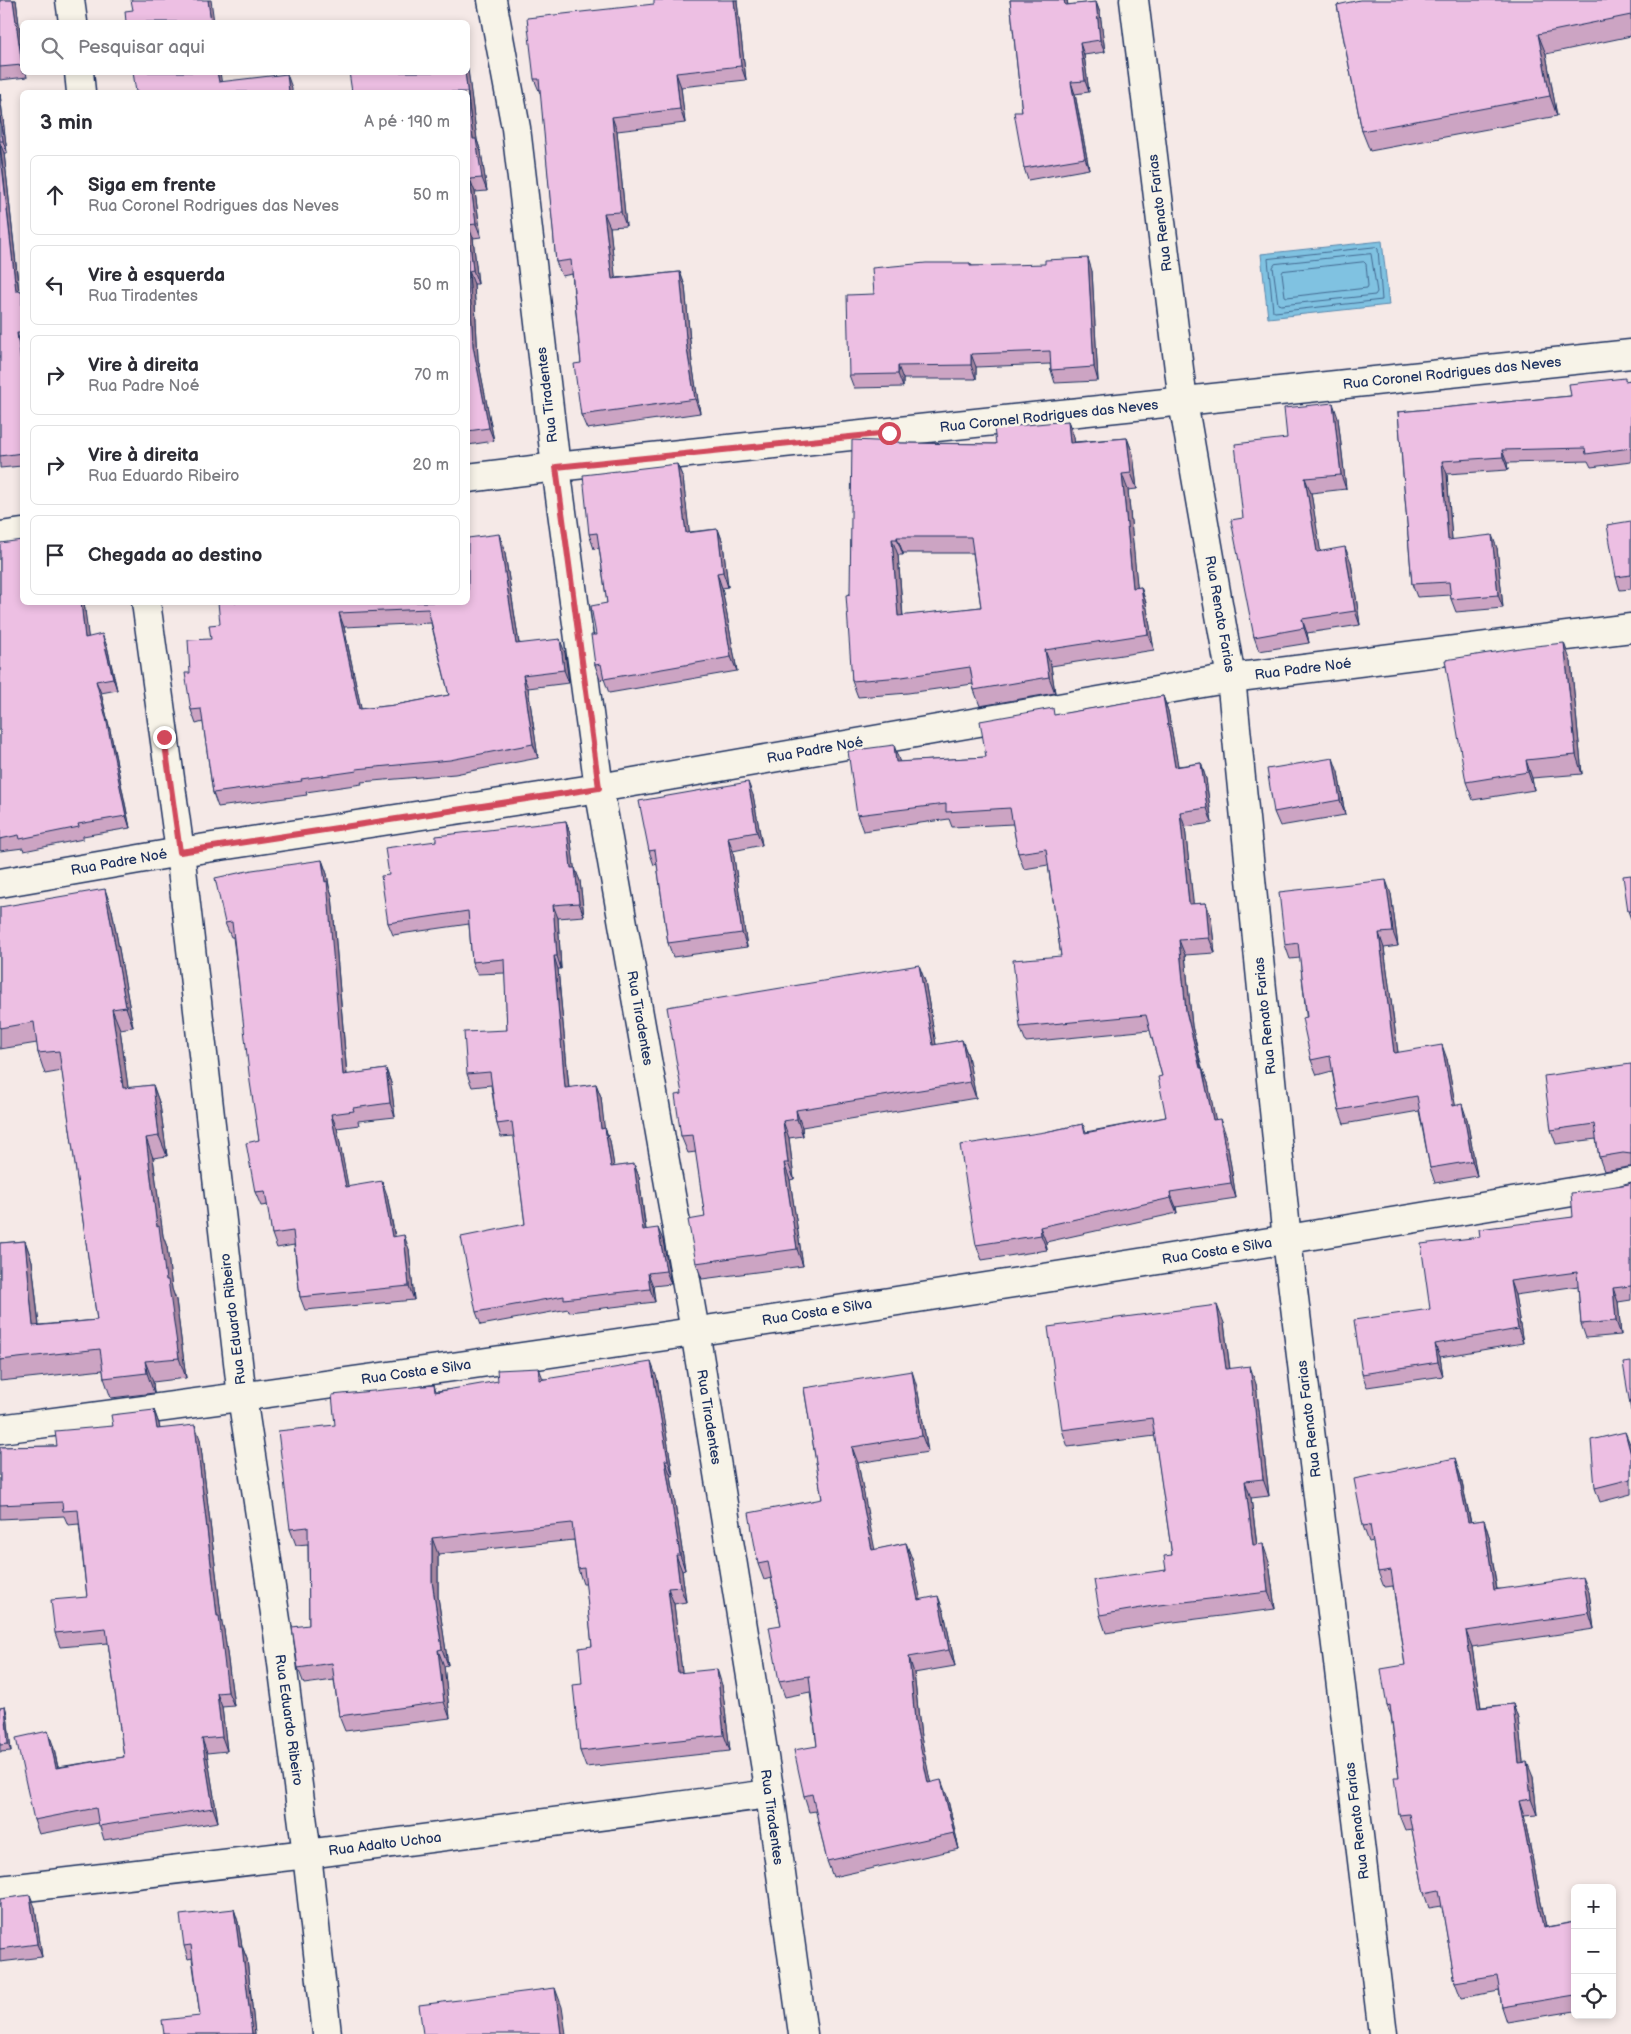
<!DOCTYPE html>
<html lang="pt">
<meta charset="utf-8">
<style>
body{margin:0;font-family:"Balsamiq Sans",sans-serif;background:#f7f7f7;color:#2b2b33}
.controls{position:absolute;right:15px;bottom:15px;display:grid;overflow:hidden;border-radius:8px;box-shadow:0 2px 8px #0003}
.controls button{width:45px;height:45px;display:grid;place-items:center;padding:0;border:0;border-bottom:1px solid #e1e1e2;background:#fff;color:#2b2b33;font:25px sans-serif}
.stop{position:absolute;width:15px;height:15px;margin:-11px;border:4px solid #d1495b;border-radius:50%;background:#fff}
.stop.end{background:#d1495b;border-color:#fff;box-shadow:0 1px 5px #0008}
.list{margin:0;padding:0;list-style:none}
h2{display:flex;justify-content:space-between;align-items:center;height:65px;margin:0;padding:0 20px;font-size:21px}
h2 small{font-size:16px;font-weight:400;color:#7c7c81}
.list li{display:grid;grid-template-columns:32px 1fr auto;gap:15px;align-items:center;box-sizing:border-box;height:80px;margin:0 10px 10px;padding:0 10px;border:1px solid #e1e1e2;border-radius:8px}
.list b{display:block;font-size:19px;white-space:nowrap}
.list p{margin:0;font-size:16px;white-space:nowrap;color:#7c7c81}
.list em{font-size:16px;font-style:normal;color:#7c7c81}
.icon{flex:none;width:28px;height:28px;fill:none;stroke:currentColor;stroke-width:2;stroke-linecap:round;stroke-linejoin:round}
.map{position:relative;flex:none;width:1631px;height:2034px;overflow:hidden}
.search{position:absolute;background:#fff;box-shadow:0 2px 8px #0003;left:20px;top:20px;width:450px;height:55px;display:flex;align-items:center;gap:12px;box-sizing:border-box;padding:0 18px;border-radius:8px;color:#7c7c81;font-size:19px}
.panel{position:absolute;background:#fff;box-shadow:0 2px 8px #0003;left:20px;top:90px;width:450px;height:515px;border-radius:8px}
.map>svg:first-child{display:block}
.water{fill:#80c2e1;stroke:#5887ad}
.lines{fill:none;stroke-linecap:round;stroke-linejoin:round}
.shore{stroke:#436a92;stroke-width:1}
.minor-casing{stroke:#1b2f5e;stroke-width:31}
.minor{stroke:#f7f3e8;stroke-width:28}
.wall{fill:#cca4c3;stroke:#1b2f5e;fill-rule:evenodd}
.shaded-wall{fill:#a6869f;stroke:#1b2f5e}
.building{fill:#edbfe3;stroke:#1b2f5e;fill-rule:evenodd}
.route{stroke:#d1495b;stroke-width:6}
.labels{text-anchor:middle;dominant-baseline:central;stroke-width:5;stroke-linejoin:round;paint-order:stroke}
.street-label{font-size:14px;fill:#1b2f5e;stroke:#f7f3e8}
</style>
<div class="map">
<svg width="1631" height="2034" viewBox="0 0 1631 2034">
<rect width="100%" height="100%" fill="#f5e9e7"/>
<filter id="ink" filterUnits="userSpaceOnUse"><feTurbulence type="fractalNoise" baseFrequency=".02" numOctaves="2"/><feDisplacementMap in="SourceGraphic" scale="10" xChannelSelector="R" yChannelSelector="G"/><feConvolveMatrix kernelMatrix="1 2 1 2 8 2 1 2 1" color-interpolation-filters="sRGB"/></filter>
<g filter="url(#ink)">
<path class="water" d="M1382 241 1389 305 1268 318 1261 254Z"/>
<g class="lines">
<g class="shore">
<path d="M1376 247 1378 249 1382 300 1275 312 1273 311 1268 259Z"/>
<path d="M1371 254 1377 292 1375 295 1281 305 1278 304 1273 267 1275 264Z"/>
<path d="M1364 262 1366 264 1368 286 1367 288 1287 297 1285 296 1282 273 1283 271Z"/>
</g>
<defs>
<g id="minor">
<path d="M70 0 73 22"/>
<path d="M492 0 516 128 556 467 599 788 695 1331 770 1794 803 2034"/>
<path d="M1134 0 1183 402 1231 678 1287 1240 1383 2034"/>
<path d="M79 72 81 92"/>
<path d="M468 478 556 467 1631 354"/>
<path d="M0 536 22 533"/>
<path d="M146 602 180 852 242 1397 278 1633 307 1854 327 2034"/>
<path d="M0 883 180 852 599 788 1231 678 1631 628"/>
<path d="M0 1429C545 1358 1089 1274 1631 1182"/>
<path d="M0 1890 307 1854 770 1794"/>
</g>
</defs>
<use href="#minor" class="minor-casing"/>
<use href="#minor" class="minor"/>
</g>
<g class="wall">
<path d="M0 0H16L22 49V72H26L27 77 0 80Z"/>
<path d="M734 0H737V2L746 80 681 87 685 123 617 131 626 226 610 227 615 278 680 272 685 286 692 363 700 413 587 429 581 415V363L572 274 562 276 556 262 541 93H540L534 79Z"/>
<path d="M1010 0H1067L1068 5 1096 2 1100 13 1105 52 1084 55 1089 92 1075 94 1089 169 1028 180 1024 168 1022 112Z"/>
<path d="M1631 0V36L1546 54 1557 116 1370 151 1362 131 1337 5Z"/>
<path d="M468 71 477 140 481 152 487 191 475 192 481 237 473 238 478 284H474L478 359 494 441 468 445Z"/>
<path d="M0 94 7 153H4L19 291H22V345H21L22 355V466L0 468Z"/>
<path d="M970 263 972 266 1092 271 1098 381 1055 383 1051 370 1050 364 976 367V379H903V387L854 388 849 375 874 294Z"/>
<path d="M1631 380V462L1591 467 1588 461 1507 463 1508 470 1447 474 1452 540 1497 548 1503 608 1456 612 1451 599V595L1417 597 1412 584 1398 412 1571 396 1626 381Z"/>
<path d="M1338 418 1346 489 1311 493 1320 551 1351 562 1360 625 1307 633 1309 643 1259 651 1254 637 1243 518 1287 438Z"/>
<path d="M1068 421 1074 437V442L1127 438 1133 454 1137 489 1128 490 1137 588 1141 587 1146 603 1154 650 1051 666 1055 693 980 706 974 690 973 684 908 693 858 697 852 681 850 594 899 443 996 444ZM903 553H973L981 607 903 616 898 555H903Z"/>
<path d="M677 464 683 478 689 532 718 529 723 543 728 587 722 588 737 671 609 693 604 679 600 680 595 665 596 635 607 603 599 548 594 549 589 534Z"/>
<path d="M1631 521V589L1620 590 1616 577Z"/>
<path d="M0 543 22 602H84L88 637 107 646 117 690 101 693 110 730 130 828 83 836V839L24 851 23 848 0 851Z"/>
<path d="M504 547 519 643 565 653 569 683 528 688 538 758 455 774 361 782 362 784 306 792 307 795 218 807 213 793 203 722 196 724 191 710 190 673 220 624ZM431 623 449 695 395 705 361 709 344 627Z"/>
<path d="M1571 662 1582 774 1532 778 1534 790 1473 800 1466 782Z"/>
<path d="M1163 696 1168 711 1178 766 1201 763 1206 779 1212 823 1185 827 1193 904 1206 903 1211 918 1215 953 1185 955 1192 1026 1202 1068 1208 1083 1215 1120 1226 1135 1236 1198 1176 1207 1177 1213 1046 1242 1047 1250 982 1260 976 1245 1045 1132 1083 1124 1086 1132 1166 1117 1162 1076 1150 1030 1026 1042 1020 1027 1061 956 1048 865 1024 869 1018 853 1013 824 952 827 949 819 863 831 857 815 899 760V762L986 757 1056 715Z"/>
<path d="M1338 772 1345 815 1280 826 1274 812Z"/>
<path d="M753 795 762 845 733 851 747 947 673 957 668 943 657 864 654 865 649 851Z"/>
<path d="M566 821 570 834 574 868 580 881 584 916 558 918 561 969H558L569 1088 596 1084 601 1097 604 1129 605 1128 610 1141 614 1167 634 1164 639 1177 646 1229 663 1240 671 1284 653 1286 655 1302 569 1312 568 1309 481 1325 476 1312 525 1224 514 1136 501 1137 497 1124 491 1085 472 1087 467 1074 507 1030 505 973 477 974 472 962 469 924 393 935 388 923 389 875 436 841Z"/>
<path d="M322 860 327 874 329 886 332 895 347 1075 386 1069 391 1083 395 1117 358 1121 359 1125 337 1128 348 1187 387 1195 395 1236 409 1249 414 1300 305 1310 300 1297 294 1245 277 1248 272 1234 268 1205 261 1206 255 1192 259 1140 233 937H231L225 923Z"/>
<path d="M1631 875V919L1628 911Z"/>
<path d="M1391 894 1398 946 1384 948 1398 1053 1447 1059 1455 1105 1467 1119 1477 1176 1435 1183 1430 1168 1419 1111 1344 1124 1339 1110 1332 1071 1317 1075 1311 1060 1300 958 1290 959 1285 945Z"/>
<path d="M0 907 112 910 133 1027 120 1029 128 1088 153 1085 160 1105 167 1156 153 1158 163 1236 167 1247 172 1289 176 1300 186 1378 153 1382 154 1393 111 1398 104 1378 103 1370 0 1381V1243L25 1241 32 1261 39 1325 97 1320 62 1071 45 1074 38 1053 37 1043 0 1049Z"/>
<path d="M925 981 936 1045 962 1040 968 1056 976 1098 802 1127 803 1136 789 1138 794 1179 790 1180 803 1266 702 1279 696 1263 705 1217 696 1152 688 1153 681 1136 682 1094Z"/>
<path d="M1631 1064V1167H1628L1604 1171 1599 1157 1596 1139 1556 1144 1551 1130Z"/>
<path d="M1631 1182V1300L1618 1302 1621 1335 1586 1338 1581 1324 1578 1286 1515 1295 1523 1343 1440 1357 1443 1376 1367 1387 1362 1374 1430 1309 1480 1237 1573 1217 1603 1190Z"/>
<path d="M1224 1323 1230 1369 1256 1384 1269 1496 1251 1498 1257 1545 1269 1562 1275 1609 1166 1623 1106 1633 1100 1615 1166 1570 1172 1555 1155 1436 1068 1447 1062 1430Z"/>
<path d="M657 1378 673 1476H671L685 1570 682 1571 686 1602 674 1604 682 1673 722 1685 730 1751 586 1767 580 1751 582 1684 592 1646 586 1584H583L578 1569 574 1540 438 1554V1597L448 1665 444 1666 450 1718 345 1731 339 1716 334 1680 304 1684 298 1668 309 1625 308 1544 296 1545 290 1529 335 1425 434 1385 436 1391 543 1379Z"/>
<path d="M917 1387 928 1452 858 1463 874 1550 906 1543 912 1559 920 1599 944 1612 955 1666 914 1673 921 1737 930 1782 947 1796 959 1849 833 1877 827 1861 816 1811 809 1812 804 1796 817 1746 810 1692 785 1697 779 1681 781 1625 771 1578 764 1580 758 1564 822 1499 804 1388Z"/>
<path d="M154 1410 159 1424 160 1429 200 1439 222 1623 224 1630 234 1706 222 1707 227 1751 207 1753 218 1822 104 1840 99 1823 39 1834 34 1820 53 1745 58 1767 124 1757 108 1643 60 1647 55 1633 87 1597 79 1524 68 1525 64 1516 0 1519V1447L57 1446 113 1426Z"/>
<path d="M1631 1448V1494L1600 1502 1595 1488Z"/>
<path d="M1460 1474 1471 1522 1484 1520 1489 1536 1497 1589 1589 1592 1594 1629 1472 1647 1481 1707 1513 1704 1518 1719 1523 1762 1533 1777 1537 1815 1524 1816 1546 1927 1575 1922V2011L1507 2022 1502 2007 1499 1991 1461 1998 1455 1982 1442 1906 1429 1908 1424 1893 1412 1829 1405 1830 1399 1815V1777L1391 1715 1387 1706 1405 1665 1393 1586 1384 1587 1378 1572 1373 1541 1369 1542 1363 1526Z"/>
<path d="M5 1706 7 1714 11 1751 0 1752V1707Z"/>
<path d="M0 1899 35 1907 42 1957 0 1962Z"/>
<path d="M234 1909 238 1922 242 1946 247 1959 255 2034H164L200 2016 192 1958 188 1959 184 1946Z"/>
</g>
<g class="shaded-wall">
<path d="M13 0H16L22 49V66Z"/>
<path d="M208 0H211L214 22H211Z"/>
<path d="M734 0H737V2L746 80 741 66Z"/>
<path d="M1064 0H1067L1069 17 1065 5Z"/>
<path d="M1096 2 1100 13 1105 52 1100 40Z"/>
<path d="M1538 34 1546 54 1557 116 1550 96Z"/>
<path d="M1080 43 1084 55 1089 92 1085 81Z"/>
<path d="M468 69 477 140 481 152 487 191 482 178 473 139 465 72H468Z"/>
<path d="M217 72H220L223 92 219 82Z"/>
<path d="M676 73 681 87 685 123 680 109Z"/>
<path d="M287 74 292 88V92H289Z"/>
<path d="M1071 82 1075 94 1089 169 1085 158Z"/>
<path d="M0 94 7 153 3 141 0 117Z"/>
<path d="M612 117 617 131 626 226 621 212Z"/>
<path d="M0 143 4 153 20 303 16 291Z"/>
<path d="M470 179 475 192 481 237 476 224Z"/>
<path d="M604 213 610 227 617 293 612 279Z"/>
<path d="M468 225 473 238 478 284 473 270Z"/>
<path d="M1088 258 1092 271 1098 381 1094 367Z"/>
<path d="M469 271 474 284 478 359 494 441 489 428 473 346Z"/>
<path d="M680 272 685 286 692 363 700 413 695 399 687 349Z"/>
<path d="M17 333 21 345 22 355V371Z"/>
<path d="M971 354 976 367V379L971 365Z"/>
<path d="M898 366 903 379V387L898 374Z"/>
<path d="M1333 403 1338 418 1346 489 1341 475Z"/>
<path d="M1068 421 1074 437 1076 459 1070 443Z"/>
<path d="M1127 438 1133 454 1137 489 1131 473Z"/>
<path d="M1502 450 1507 463 1508 470 1503 457Z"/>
<path d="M1442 461 1447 474 1453 553 1448 540Z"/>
<path d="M677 464 683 478 691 547 686 533Z"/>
<path d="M1122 474 1128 490 1139 605 1133 588Z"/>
<path d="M1305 478 1311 493 1323 566 1317 552Z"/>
<path d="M718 529 723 543 728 587 723 572Z"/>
<path d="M499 534 504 547 521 657 516 644Z"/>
<path d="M1492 535 1497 548 1503 608 1498 595Z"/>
<path d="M897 537 903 553V555L897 539Z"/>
<path d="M892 539 898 555 904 632 898 616Z"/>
<path d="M1345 547 1351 562 1360 625 1355 611Z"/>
<path d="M717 573 722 588 737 671 731 657Z"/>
<path d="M1141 587 1146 603 1154 650 1148 634Z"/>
<path d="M81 602H84L90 650 85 638Z"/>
<path d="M339 613 344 627 364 722 359 709Z"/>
<path d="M1302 619 1307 633 1309 643 1304 628Z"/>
<path d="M102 634 107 646 117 690 113 678Z"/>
<path d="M560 639 565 653 569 683 564 670Z"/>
<path d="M1564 643 1571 662 1582 774 1576 755Z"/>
<path d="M1045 650 1051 666 1055 693 1049 677Z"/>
<path d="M523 675 528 688 538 758 533 744Z"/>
<path d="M96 681 101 693 110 730 130 828 126 816Z"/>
<path d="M1163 696 1168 711 1181 782 1175 767Z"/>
<path d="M894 745 899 760 902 777 896 762Z"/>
<path d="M1333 758 1338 772 1345 815 1340 800Z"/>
<path d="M1526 760 1532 778 1534 790 1528 772Z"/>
<path d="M1201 763 1206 779 1212 823 1207 808Z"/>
<path d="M748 782 753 795 762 845 757 832Z"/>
<path d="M1180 812 1185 827 1195 919 1189 904Z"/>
<path d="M566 821 570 834 576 881 571 868Z"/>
<path d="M728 837 733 851 747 947 742 933Z"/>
<path d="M322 860 327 874 329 886 332 895 348 1089 343 1075 325 882Z"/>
<path d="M575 868 580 881 584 916 579 903Z"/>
<path d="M1386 880 1391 894 1398 946 1393 932Z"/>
<path d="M105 889 112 910 133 1027 126 1007Z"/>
<path d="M1206 903 1211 918 1215 953 1209 938Z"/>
<path d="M553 905 558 918 561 969 557 956Z"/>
<path d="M1379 933 1384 948 1400 1067 1394 1053Z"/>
<path d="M1179 940 1185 955 1192 1026 1205 1084 1200 1068 1186 1011Z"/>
<path d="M554 956 558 969 570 1101 565 1088Z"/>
<path d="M919 965 925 981 939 1062 933 1045Z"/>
<path d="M112 1009 120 1029 131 1109 123 1088Z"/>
<path d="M962 1040 968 1056 976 1098 970 1082Z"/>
<path d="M1442 1045 1447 1059 1458 1120 1453 1106Z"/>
<path d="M1202 1068 1208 1083 1219 1136 1213 1120Z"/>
<path d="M386 1069 391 1083 395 1117 390 1103Z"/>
<path d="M596 1084 601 1097 606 1142 601 1129Z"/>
<path d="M153 1085 160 1105 167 1156 159 1136Z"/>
<path d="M1462 1104 1467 1119 1477 1176 1472 1161Z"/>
<path d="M796 1110 802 1127 803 1136 797 1119Z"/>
<path d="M331 1114 337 1128 351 1201 346 1187Z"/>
<path d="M1220 1119 1226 1135 1236 1198 1231 1183Z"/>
<path d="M783 1121 789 1138 794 1179 788 1163Z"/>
<path d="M605 1128 610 1141 616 1180 611 1167Z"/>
<path d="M146 1138 153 1158 163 1236 167 1247 172 1289 176 1300 186 1378 179 1358 157 1227Z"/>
<path d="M784 1163 790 1180 803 1266 797 1249Z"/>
<path d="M634 1164 639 1177 647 1243 643 1230Z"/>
<path d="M382 1181 387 1195 397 1250 392 1237Z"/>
<path d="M1170 1192 1176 1207 1177 1213 1171 1198Z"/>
<path d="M1040 1227 1046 1242 1047 1250 1041 1235Z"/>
<path d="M658 1228 663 1240 671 1284 666 1271Z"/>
<path d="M404 1235 409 1249 414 1300 409 1286Z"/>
<path d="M25 1241 32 1261 41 1346 33 1326Z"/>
<path d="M648 1273 653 1286 655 1302 650 1289Z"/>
<path d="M1510 1281 1515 1295 1523 1343 1518 1329Z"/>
<path d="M1613 1288 1618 1302 1621 1335 1616 1321Z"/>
<path d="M1217 1305 1224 1323 1232 1387 1226 1369Z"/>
<path d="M1435 1344 1440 1357 1443 1376 1438 1362Z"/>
<path d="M145 1361 153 1382 154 1393 147 1373Z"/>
<path d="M651 1362 657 1378 673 1476 668 1460Z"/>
<path d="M1250 1366 1256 1384 1269 1496 1263 1479Z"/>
<path d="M539 1368 545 1384 539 1380Z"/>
<path d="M912 1371 917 1387 928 1452 922 1436Z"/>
<path d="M154 1410 159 1424 162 1443 157 1429Z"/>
<path d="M195 1425 200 1439 222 1623 224 1630 234 1706 228 1692 217 1616Z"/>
<path d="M1625 1432 1631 1446V1455Z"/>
<path d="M852 1447 858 1463 878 1566 872 1550Z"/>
<path d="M1455 1458 1460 1474 1474 1538 1468 1522Z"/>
<path d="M665 1460 671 1476 685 1570 680 1555Z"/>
<path d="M1245 1481 1251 1498 1259 1563 1253 1545Z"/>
<path d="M1484 1520 1489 1536 1499 1605 1494 1590Z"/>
<path d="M432 1538 438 1554V1597L448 1665 442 1649 432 1581Z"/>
<path d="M906 1543 912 1559 924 1615 918 1600Z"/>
<path d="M1263 1544 1269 1562 1275 1609 1268 1592Z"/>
<path d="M676 1555 682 1571 686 1602 680 1587Z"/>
<path d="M1583 1577 1589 1592 1594 1629 1589 1613Z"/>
<path d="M668 1588 674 1604 684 1689 678 1673Z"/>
<path d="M938 1596 944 1612 955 1666 949 1650Z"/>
<path d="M1466 1631 1472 1647 1483 1723 1478 1708Z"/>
<path d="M438 1650 444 1666 450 1718 444 1702Z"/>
<path d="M909 1657 914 1673 921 1737 934 1799 928 1783 915 1721Z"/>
<path d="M717 1669 722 1685 730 1751 724 1735Z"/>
<path d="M217 1693 222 1707 227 1751 222 1737Z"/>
<path d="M1513 1704 1518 1719 1525 1778 1519 1763Z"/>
<path d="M5 1706 7 1714 11 1751 8 1744Z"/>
<path d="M48 1731 53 1745 61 1782 56 1768Z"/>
<path d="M202 1739 207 1753 218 1822 213 1808Z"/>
<path d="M1527 1762 1533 1777 1537 1815 1531 1799Z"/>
<path d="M941 1780 947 1796 959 1849 954 1833Z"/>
<path d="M1519 1801 1524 1816 1549 1943 1543 1928Z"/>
<path d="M30 1895 35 1907 42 1957 37 1944Z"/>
<path d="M234 1909 238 1922 244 1959 239 1946Z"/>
<path d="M242 1946 247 1959 255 2034H252Z"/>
<path d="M555 1988 562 2007 566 2034H561Z"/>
</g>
<g class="building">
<path d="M0 0H13L22 65 0 67Z"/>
<path d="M131 0H208L211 22H126L125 11 133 10Z"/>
<path d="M654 0H734L741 66 676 73 680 109 612 117 621 212 604 213 612 279 680 272 687 349 695 399 581 415 574 364 581 363 571 260 556 262 539 79H534L527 18 654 4Z"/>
<path d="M1010 0H1064L1065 5 1096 2 1100 40 1080 43 1085 81 1071 82 1085 158 1024 168 1014 112H1022Z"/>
<path d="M1360 0H1631V15L1538 34 1550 96 1362 131 1337 5Z"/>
<path d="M133 72H217L219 82 287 74 289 92H136Z"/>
<path d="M349 72H465L473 139H476L482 178 470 179 476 224 468 225 473 270 469 271 473 346 489 428 468 431V92H352Z"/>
<path d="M0 117 3 141H0Z"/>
<path d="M0 147 16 291H22V333H17L22 371V453L0 456Z"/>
<path d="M1088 258 1094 367 1051 370 1050 351 971 354V365L898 366V374L849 375 847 295 874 294 872 268 926 263H970V266L1045 264V260Z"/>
<path d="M1625 378V381L1631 380V448L1586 454 1585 448 1502 450 1503 457 1442 461 1448 540 1492 535 1498 595 1451 599 1449 582 1412 584 1398 412 1571 396 1569 384Z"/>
<path d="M1333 403 1341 475 1305 478 1317 552 1345 547 1355 611 1302 619 1304 628 1254 637 1231 520 1243 518 1235 444 1287 438 1284 408Z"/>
<path d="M1068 421 1070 443 1127 438 1131 473 1122 474 1133 588 1141 587 1148 634 1045 650 1049 677 974 690 970 667 902 677 852 681 846 595 850 594 852 440 899 442V443L996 444 994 428ZM897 537H971L981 607 898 616 892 539H897Z"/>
<path d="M677 464 686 533 718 529 723 572 717 573 731 657 604 679 601 664 595 665 591 635H596L591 606 607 603 597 533 589 534 583 475Z"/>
<path d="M1631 521V575L1616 577 1607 525Z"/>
<path d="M499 534 516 644 560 639 564 670 523 675 533 744 450 760 356 769 357 771 301 779 302 781 213 793 201 709 191 710 185 673H190L188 640 211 639 209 625 220 624 218 602H468V538ZM428 609 449 695 395 705 359 709 339 613Z"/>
<path d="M22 540V602H81L85 638 102 634 113 678 96 681 106 718 126 816 78 824 79 827 20 839 19 835 0 839V543Z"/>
<path d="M1564 643 1576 755 1526 760 1528 772 1466 782 1445 660 1526 647Z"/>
<path d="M1163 696 1175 767 1201 763 1207 808 1180 812 1189 904 1206 903 1209 938 1179 940 1186 1011 1200 1068H1202L1213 1120 1220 1119 1231 1183 1170 1192 1171 1198 1040 1227 1041 1235 976 1245 960 1145 1045 1132 1083 1124 1085 1133 1166 1117 1158 1077 1162 1076 1146 1015 1020 1027 1013 960 1061 956 1046 849 1018 853 1010 808 946 812V804L857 815 848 751 894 745 896 762 986 757 980 721 1053 708 1054 715Z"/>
<path d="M1333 758 1340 800 1274 812 1267 769Z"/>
<path d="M748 782 757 832 728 837 742 933 668 943 655 850 649 851 639 801Z"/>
<path d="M566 821 571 868H575L579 903 553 905 557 956H554L565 1088 596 1084 601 1129 605 1128 611 1167 634 1164 643 1230 658 1228 666 1271 648 1273 650 1289 564 1299V1296L476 1312 461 1237 525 1224 512 1122 497 1124 490 1072 467 1074 464 1032 507 1030 504 959 472 962 468 911 388 923 381 876 389 875 385 848 436 841V836Z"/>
<path d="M322 860 325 882 327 881 343 1075 386 1069 390 1103 353 1108 354 1111 331 1114 346 1187 382 1181 392 1237 404 1235 409 1286 300 1297 293 1231 272 1234 265 1191 255 1192 246 1143 259 1140 250 1082 232 922 225 923 215 878 252 870Z"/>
<path d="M1631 875V911H1628L1623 876Z"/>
<path d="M1386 880 1393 932 1379 933 1394 1053 1442 1045 1453 1106 1462 1104 1472 1161 1430 1168 1417 1096 1339 1110 1330 1056 1311 1060 1302 1018 1307 1017 1298 943 1285 945 1279 892Z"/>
<path d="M105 889 126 1007 112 1009 123 1088 153 1085 159 1136 146 1138 157 1227 159 1226 166 1280H168L179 1358 145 1361 147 1373 104 1378 100 1349 0 1360V1243L25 1241 33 1326 97 1320 59 1051 38 1053 34 1022 0 1028V907Z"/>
<path d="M919 965 933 1045 962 1040 970 1082 796 1110 797 1119 783 1121 788 1163H784L797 1249 696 1263 688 1220 705 1217 693 1135 681 1136 675 1095 682 1094 667 1007Z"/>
<path d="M1631 1064V1154L1623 1153 1599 1157 1594 1124 1551 1130 1544 1076Z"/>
<path d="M1631 1182V1286L1613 1288 1616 1321 1581 1324 1577 1272 1510 1281 1518 1329 1435 1344 1438 1362 1362 1374 1354 1320 1430 1309 1421 1244 1480 1237 1479 1229 1573 1217 1571 1193 1603 1190V1188L1629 1184Z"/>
<path d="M1217 1305 1226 1369 1250 1366 1263 1479 1245 1481 1253 1545 1263 1544 1268 1592 1159 1605 1100 1615 1094 1580 1166 1570 1164 1556 1172 1555 1152 1418 1062 1430 1048 1327Z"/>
<path d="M651 1362 668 1460H665L680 1555H676L680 1587 668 1588 678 1673 717 1669 724 1735 580 1751 573 1685 582 1684 579 1648 592 1646 584 1568 578 1569 572 1523 432 1538V1581L442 1649 438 1650 444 1702 339 1716 332 1663 298 1668 292 1627 309 1625 308 1527 290 1529 278 1431 335 1425 332 1395 434 1385 435 1392 498 1381 497 1370 539 1368V1380Z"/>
<path d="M1631 1362V1411L1623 1363Z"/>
<path d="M912 1371 922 1436 852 1447 872 1550 906 1543 918 1600 938 1596 949 1650 909 1657 915 1721 928 1783 941 1780 954 1833 827 1861 812 1794 804 1796 794 1750 817 1746 809 1676 779 1681 769 1627 781 1625 768 1562 758 1564 749 1513 822 1499 804 1388Z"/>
<path d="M154 1410 157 1429 195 1425 217 1616H219L228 1692 217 1693 222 1737 202 1739 213 1808 99 1826 96 1808 34 1820 16 1738 48 1731 56 1768 124 1757 106 1628 55 1633 51 1600 87 1597 78 1510 63 1511 62 1502 0 1505V1447L57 1446 55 1431 113 1426 111 1415Z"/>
<path d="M1625 1432 1631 1455V1479L1595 1488 1591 1440Z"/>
<path d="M1455 1458 1468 1522 1484 1520 1494 1590 1583 1577 1589 1613 1466 1631 1478 1708 1513 1704 1519 1763 1527 1762 1531 1799 1519 1801 1543 1928 1575 1922V1995L1502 2007 1497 1975 1455 1982 1439 1890 1424 1893 1409 1814 1399 1815 1394 1777H1399L1390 1705 1387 1706 1381 1669 1405 1665 1391 1570 1378 1572 1370 1525 1363 1526 1354 1479Z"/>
<path d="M5 1706 8 1744 0 1745V1707Z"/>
<path d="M30 1895 37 1944 0 1949V1899Z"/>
<path d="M234 1909 239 1946H242L252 2034H164L162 2020 200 2016 191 1945 184 1946 180 1915Z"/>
<path d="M555 1988 561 2034H423L419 2005Z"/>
</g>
</g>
<g class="lines" filter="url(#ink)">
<path class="route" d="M164 737 180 852 599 788 556 467 889 433"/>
</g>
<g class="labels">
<g class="street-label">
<text transform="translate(1160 213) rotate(-97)">Rua Renato Farias</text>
<text transform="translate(1452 373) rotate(-6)">Rua Coronel Rodrigues das Neves</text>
<text transform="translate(547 395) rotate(-97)">Rua Tiradentes</text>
<text transform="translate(1049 416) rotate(-6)">Rua Coronel Rodrigues das Neves</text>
<text transform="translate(1220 614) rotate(80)">Rua Renato Farias</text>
<text transform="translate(1303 669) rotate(-7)">Rua Padre Noé</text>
<text transform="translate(815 750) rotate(-10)">Rua Padre Noé</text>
<text transform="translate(119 862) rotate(-10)">Rua Padre Noé</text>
<text transform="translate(1265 1016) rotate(-96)">Rua Renato Farias</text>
<text transform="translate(640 1018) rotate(80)">Rua Tiradentes</text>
<text transform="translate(1217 1251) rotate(-9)">Rua Costa e Silva</text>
<text transform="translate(817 1312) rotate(-9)">Rua Costa e Silva</text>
<text transform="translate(233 1319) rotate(-97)">Rua Eduardo Ribeiro</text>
<text transform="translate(416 1372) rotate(-8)">Rua Costa e Silva</text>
<text transform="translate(709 1417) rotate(81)">Rua Tiradentes</text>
<text transform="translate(1309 1419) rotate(-97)">Rua Renato Farias</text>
<text transform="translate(289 1720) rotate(82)">Rua Eduardo Ribeiro</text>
<text transform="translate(772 1817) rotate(82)">Rua Tiradentes</text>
<text transform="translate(1357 1821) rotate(-97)">Rua Renato Farias</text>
<text transform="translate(385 1844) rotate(-7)">Rua Adalto Uchoa</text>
</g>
</g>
</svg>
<div class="controls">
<button>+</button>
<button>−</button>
<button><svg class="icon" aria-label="locate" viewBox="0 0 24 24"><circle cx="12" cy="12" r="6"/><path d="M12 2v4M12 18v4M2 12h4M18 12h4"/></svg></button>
</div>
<div class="stop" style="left:889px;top:433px"></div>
<div class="stop end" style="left:164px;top:737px"></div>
<div class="search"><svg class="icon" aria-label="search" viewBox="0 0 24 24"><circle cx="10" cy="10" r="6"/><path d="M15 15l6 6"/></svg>Pesquisar aqui</div>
<section class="panel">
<h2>3 min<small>A pé · 190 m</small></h2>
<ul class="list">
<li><svg class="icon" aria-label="ahead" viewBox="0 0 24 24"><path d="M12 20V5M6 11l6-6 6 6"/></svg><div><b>Siga em frente</b><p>Rua Coronel Rodrigues das Neves</p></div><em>50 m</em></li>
<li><svg class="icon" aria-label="left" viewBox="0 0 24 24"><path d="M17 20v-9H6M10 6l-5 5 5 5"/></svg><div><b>Vire à esquerda</b><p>Rua Tiradentes</p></div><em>50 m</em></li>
<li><svg class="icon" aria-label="right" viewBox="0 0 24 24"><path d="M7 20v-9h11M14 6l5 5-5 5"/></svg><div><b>Vire à direita</b><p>Rua Padre Noé</p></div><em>70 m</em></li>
<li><svg class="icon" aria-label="right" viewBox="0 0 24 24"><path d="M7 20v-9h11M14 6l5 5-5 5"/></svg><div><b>Vire à direita</b><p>Rua Eduardo Ribeiro</p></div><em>20 m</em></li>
<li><svg class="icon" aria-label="arrive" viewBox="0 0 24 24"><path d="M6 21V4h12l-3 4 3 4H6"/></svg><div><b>Chegada ao destino</b></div></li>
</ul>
</section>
</div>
